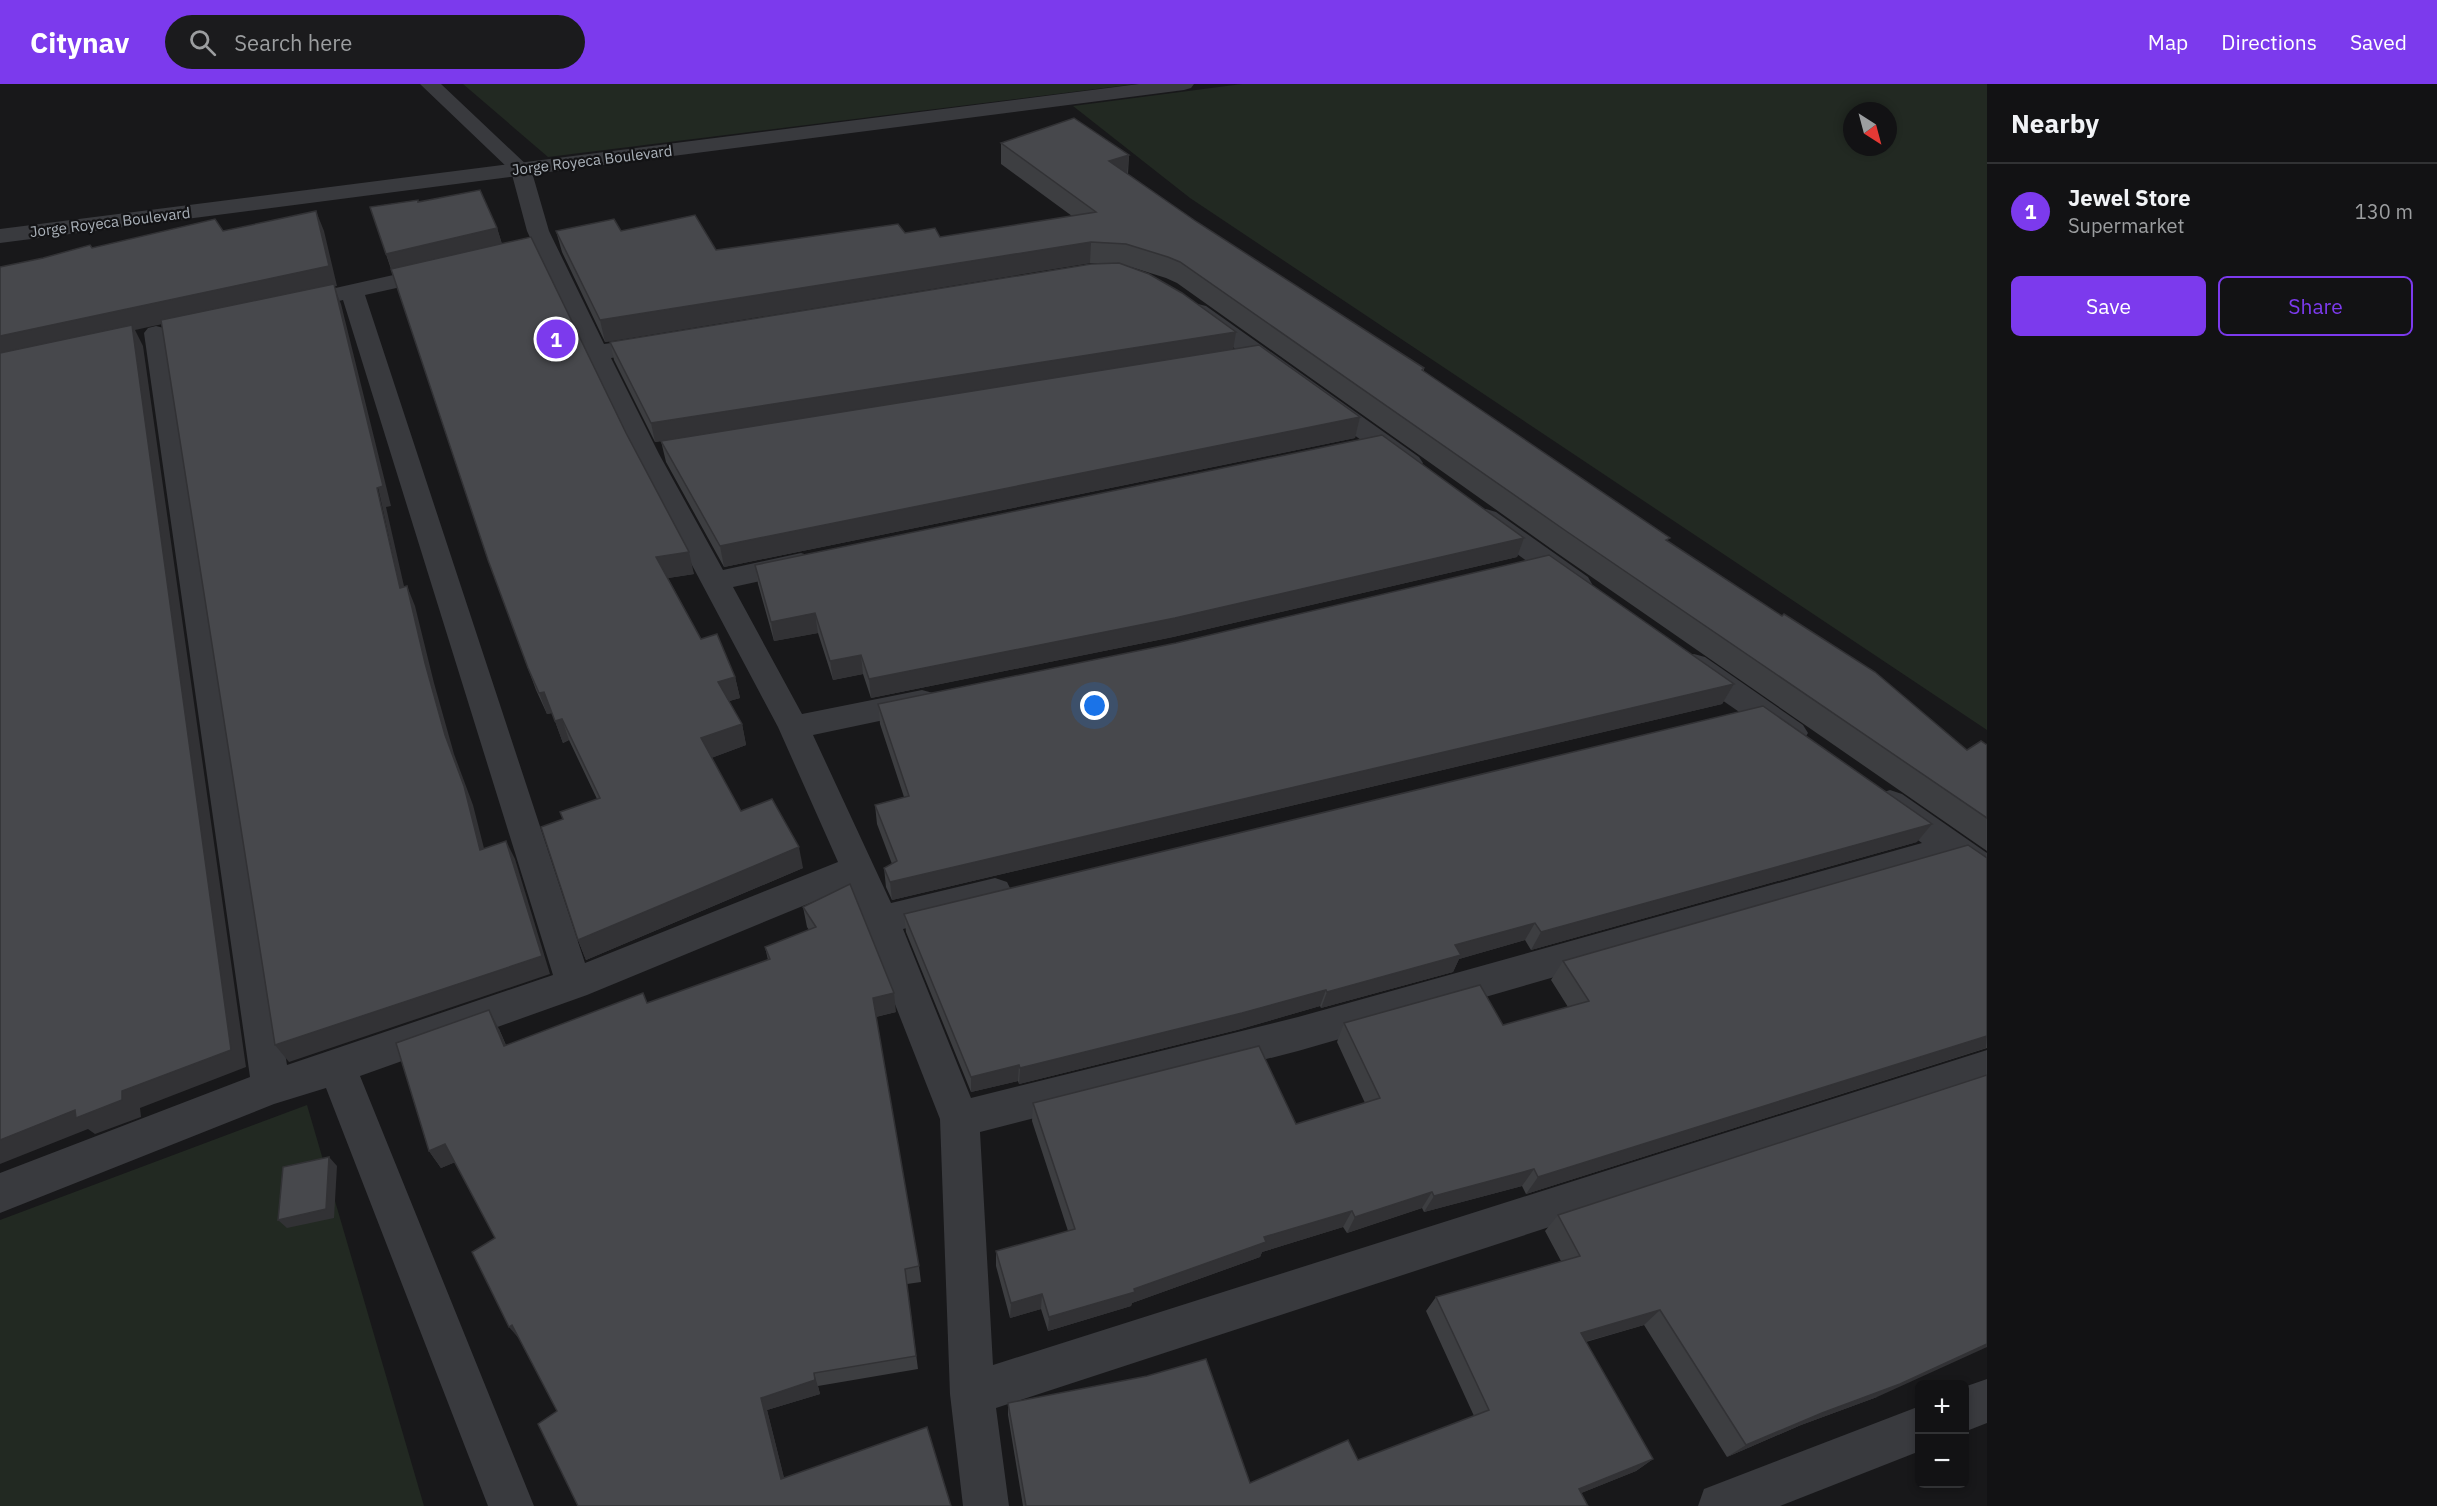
<!DOCTYPE html>
<meta charset="utf-8">
<style>
body{margin:0;font-family:"IBM Plex Sans",sans-serif;background:#1b1b1d;color:#f1f3f6}
.controls{position:absolute;right:18px;bottom:18px;display:grid;overflow:hidden;border-radius:9px;box-shadow:0 3px 9px #0003}
.controls button{width:54px;height:54px;display:grid;place-items:center;padding:0;border:0;border-bottom:2px solid #313234;background:#121214;color:#f1f3f6;font:30px sans-serif}
.compass{position:absolute;left:1843px;top:18px;width:54px;height:54px;border-radius:50%;background:#121214;box-shadow:0 3px 9px #0003;rotate:144deg}
.you{position:absolute;left:1095px;top:622px;width:21px;height:21px;margin:-15px;border:4px solid #fff;border-radius:50%;background:#1a73e8;box-shadow:0 0 0 9px #1a73e833}
.badge{display:grid;place-items:center;width:39px;height:39px;border-radius:50%;background:#7c3aed;color:#fff;font-size:20px;font-weight:700}
.pin{position:absolute;translate:-50% -50%;border:3px solid #fff;box-shadow:0 2px 6px #0006}
.list{margin:0;padding:0;list-style:none}
h2{display:flex;justify-content:space-between;align-items:center;height:78px;margin:0;padding:0 24px;font-size:26px}
h2 small{font-size:20px;font-weight:400;color:#9c9ea0}
.list li{display:grid;grid-template-columns:39px 1fr auto;gap:18px;align-items:center;box-sizing:border-box;height:96px;padding:0 24px;border-top:2px solid #313234}
.list b{display:block;font-size:22px;white-space:nowrap}
.list p{margin:0;font-size:20px;white-space:nowrap;color:#9c9ea0}
.list em{font-size:20px;font-style:normal;color:#9c9ea0}
.actions{display:flex;gap:12px;padding:18px 24px}
.actions a{flex:1;padding:14px 0;border:2px solid #7c3aed;border-radius:9px;text-align:center;font-size:21px;color:#7c3aed}
.actions .main{background:#7c3aed;color:#fff}
.icon{flex:none;width:33px;height:33px;fill:none;stroke:currentColor;stroke-width:2;stroke-linecap:round;stroke-linejoin:round}
.map{position:relative;flex:none;width:1987px;height:1422px;overflow:hidden}
header{display:flex;align-items:center;gap:36px;box-sizing:border-box;height:84px;padding:0 30px;background:#7c3aed;color:#fff}
header strong{font-size:28px}
nav{display:flex;gap:33px;margin-inline-start:auto;font-size:21px}
.search{width:420px;height:54px;background:#1b1b1d;display:flex;align-items:center;gap:15px;box-sizing:border-box;padding:0 21px;border-radius:33px;color:#9c9ea0;font-size:22px}
main{display:flex}
aside{flex:1;background:#121214}
.map>svg:first-child{display:block}
.green{fill:#222922;fill-rule:evenodd}
.lines{fill:none;stroke-linecap:round;stroke-linejoin:round}
.minor{fill:#393a3e;fill-rule:evenodd}
.tertiary{fill:#393a3e;fill-rule:evenodd}
.wall{fill:#3d3e41}
.shaded-wall{fill:#323235}
.building{fill:#47484c;stroke:#323235;stroke-width:1.5}
.labels{text-anchor:middle;dominant-baseline:central;stroke-width:4.5;stroke-linejoin:round;paint-order:stroke}
.far-street-label{font-size:15px;fill:#aab1b9;stroke:#131315}
</style>
<header>
<strong>Citynav</strong>
<div class="search"><svg class="icon" aria-label="search" viewBox="0 0 24 24"><circle cx="10" cy="10" r="6"/><path d="M15 15l6 6"/></svg>Search here</div>
<nav><a>Map</a><a>Directions</a><a>Saved</a></nav>
</header>
<main>
<div class="map">
<svg width="1987" height="1422" viewBox="0 0 1987 1422">
<rect width="100%" height="100%" fill="#18181a"/>
<g class="green">
<path d="M463 0H1136L548 73Z"/>
<path d="M1242 0H1987V646L1190 114 1073 22ZM1852 27H1888V63H1852Z"/>
<path d="M307 1021 424 1422H0V1136Z"/>
</g>
<g class="lines">
<g class="minor">
<path d="M420 0H441L531 85 549 147 604 260 655 253 664 255 667 260 664 265 611 274 659 370 723 486 801 469 811 472 815 479 811 486 733 503 802 630 922 606 933 609 938 617 933 625 922 628 813 651 891 819 995 794 1007 798 1012 808 1007 818 903 845 971 1014 1298 933 1922 759 1878 728 1873 719 1878 710 1890 706 1902 710 1987 769V801L1975 797 1950 779 1298 967 980 1048 993 1281 1987 966V1000L996 1324 1009 1422H963L950 1310 940 1035 849 803 587 911 360 992 534 1422H488L326 1004 274 1020 0 1129V1089L250 993 144 249 148 244 156 242 164 244 168 249 287 981 553 891 343 216 330 219 322 217 318 212 322 207 438 181 446 183 449 188 446 193 365 211 585 879 838 778 778 643 633 370 584 269 527 147 511 87Z"/>
<path d="M1198 220 1206 222 1419 373 1423 379 1419 385 1410 387 1401 385 1190 232 1186 227 1190 222Z"/>
<path d="M1486 425 1496 428 1588 493 1592 500 1588 507 1578 510 1568 507 1476 440 1472 434 1476 428Z"/>
<path d="M1694 570 1705 573 1803 641 1808 649 1803 657 1792 661 1781 657 1683 589 1679 581 1683 573Z"/>
<path d="M1987 1295V1339L1964 1348V1303Z"/>
<path d="M1920 1322V1367L1780 1422H1698L1704 1405Z"/>
</g>
<path class="tertiary" d="M1139 0H1194L1191 4 1184 6 0 159V145Z"/>
</g>
<g class="wall">
<path d="M1001 59 1129 71 1128 90 1197 138 1424 284V287L1967 666 1987 661V767L1557 469 1177 199 1166 194 1131 183 1233 265 1360 333 1355 354 724 483 666 378 661 357 680 354 655 358 614 276 610 258 1099 179H1090L605 258 562 168 556 147H621L716 166 905 149 940 153 1072 132 1001 80Z"/>
<path d="M419 118 497 144 502 160 626 349 694 490 668 494 701 555 735 593 740 614 729 617 742 640 746 661 711 674 741 727 803 784 586 876 578 856 563 735 597 715 569 656 563 659 552 629 547 630 536 606 488 476 386 170Z"/>
<path d="M1524 454 1517 473 1173 553 871 614 863 590 833 596 818 549 774 557 758 500 755 481Z"/>
<path d="M1734 600 1722 620 892 816 886 803 884 784 892 780 877 740 875 721 904 713 880 640 878 620Z"/>
<path d="M1917 758 1531 866 1525 856 1459 875 1453 888 1321 924 1320 922 1237 946 1019 1000 1018 997 971 1008 906 848 904 830Z"/>
<path d="M1987 774V964L1526 1110 1522 1102 1424 1128 1422 1124 1347 1149 1343 1143 1262 1168 1260 1173 1132 1219 1131 1222 1048 1247 1041 1225 1010 1234 996 1182V1167L1068 1147 1032 1037 1033 1019 1296 1040 1365 1019 1337 958 1344 939 1503 941 1568 923 1551 896 1563 877Z"/>
<path d="M803 823 896 928 876 933 919 1182 921 1198 907 1200 918 1285 818 1302 820 1310 767 1326 784 1394 951 1422H578L557 1327 495 1154 455 1078 441 1084 429 1067 499 945 506 961 647 919 768 876 765 863 809 846 807 843Z"/>
<path d="M1558 1131 1877 1313 1801 1341 1727 1373 1644 1241 1586 1258 1653 1375 1636 1387 1581 1409 1588 1422H1023L1008 1331V1319L1250 1399 1358 1376 1474 1332 1426 1227 1436 1213 1561 1177 1545 1147Z"/>
</g>
<g class="shaded-wall">
<path d="M1129 71 1127 91 1109 77Z"/>
<path d="M316 127 324 147 337 202H334L341 220 391 422 386 423 409 524 400 504 334 203 135 246 143 262 246 983 140 1024 141 1033 95 1050 88 1045 0 1080V1056L122 1007 0 276V252Z"/>
<path d="M497 144 503 164 393 189 386 170Z"/>
<path d="M1091 158 1090 179 605 258 600 236Z"/>
<path d="M1236 248 1233 266 655 358 651 339Z"/>
<path d="M1360 333 1355 354 724 483 720 462Z"/>
<path d="M1524 454 1517 473 1173 553 871 614 869 595Z"/>
<path d="M689 468 694 490 662 495 656 473Z"/>
<path d="M407 502 415 522 434 599 454 670 473 721 489 784 480 766 445 651 425 579Z"/>
<path d="M815 529 818 549 774 557 771 538Z"/>
<path d="M861 571 863 590 833 596 830 577Z"/>
<path d="M735 593 740 614 723 619 718 598Z"/>
<path d="M1734 600 1722 620 892 816 890 798Z"/>
<path d="M544 608 552 629 547 630 539 609Z"/>
<path d="M562 635 569 656 563 659 555 637Z"/>
<path d="M742 640 746 661 706 676 701 654Z"/>
<path d="M1932 740 1917 758 1531 866 1541 848Z"/>
<path d="M506 757 515 775 550 890 289 978 275 961Z"/>
<path d="M799 763 803 784 586 876 578 856Z"/>
<path d="M1535 839 1525 856 1459 875 1453 888 1321 924 1327 908 1455 861Z"/>
<path d="M1326 906 1320 922 1237 946 1019 1000 1020 984Z"/>
<path d="M894 909 896 928 875 933 873 914Z"/>
<path d="M489 926 499 945 514 981 504 962Z"/>
<path d="M1987 952 1986 964 1526 1110 1538 1093Z"/>
<path d="M1019 981 1018 997 971 1008V993Z"/>
<path d="M445 1060 458 1077 441 1084 429 1067Z"/>
<path d="M329 1073 337 1082 334 1134 287 1144 278 1136Z"/>
<path d="M1534 1085 1522 1102 1424 1128 1434 1112Z"/>
<path d="M1432 1108 1422 1124 1347 1149 1355 1133Z"/>
<path d="M1352 1127 1343 1143 1262 1168 1260 1173 1132 1219 1131 1222 1048 1247 1049 1233 1264 1153Z"/>
<path d="M1042 1210 1041 1225 1010 1234 1011 1219Z"/>
<path d="M1660 1226 1644 1241 1566 1263 1581 1249Z"/>
<path d="M512 1241 521 1257 509 1243Z"/>
<path d="M1987 1260V1263L1877 1313 1801 1341 1727 1373 1746 1361Z"/>
<path d="M814 1289 820 1310 767 1326 787 1406 781 1395 761 1314Z"/>
<path d="M1653 1375 1636 1387 1564 1416 1579 1405Z"/>
</g>
<g class="building">
<path d="M1074 34 1129 71 1109 77 1197 138 1424 284 1422 286 1670 454 1666 456 1782 532 1784 530 1875 588 1967 666 1981 657 1987 661V734L1566 447 1180 178 1168 173 1126 160 1091 158 600 236 556 147 614 135 621 147 695 131 716 166 898 140 905 149 935 144 940 153 1096 128 1001 59Z"/>
<path d="M480 106 497 144 386 170 370 123 418 116V118Z"/>
<path d="M316 127 329 182 0 252V183L43 174 90 161 92 164 215 135 223 147Z"/>
<path d="M531 153 626 349 689 468 656 473 701 555 717 550 735 593 718 598 742 640 701 654 741 727 772 715 799 763 578 856 541 743 563 735 560 728 600 714 562 635 555 637 544 608 539 609 528 584 488 476 391 185Z"/>
<path d="M1119 179 1149 190 1182 209 1236 248 651 339 610 258 1091 180Z"/>
<path d="M334 200 383 402 377 404 400 504 407 502 425 579 445 651 464 702 480 766 506 757 542 872 275 961 161 236Z"/>
<path d="M132 241 231 966 122 1007V1016L76 1034 75 1026 0 1056V269Z"/>
<path d="M1259 261 1360 333 720 462 661 357Z"/>
<path d="M1382 351 1524 454 1175 534 869 595 861 571 830 577 815 529 771 538 755 481Z"/>
<path d="M1549 471 1734 600 890 798 884 784 897 777 875 721 909 712 878 620 1176 559Z"/>
<path d="M1763 622 1932 740 1541 848 1535 839 1455 861 1461 871 1327 908 1326 906 1242 929 1020 984 1019 981 971 993 904 830Z"/>
<path d="M1968 761 1987 774V952L1538 1093 1534 1085 1434 1112 1432 1108 1355 1133 1352 1127 1264 1153 1266 1158 1134 1205 1135 1208 1049 1233 1042 1210 1011 1219 996 1167 1075 1145 1033 1019 1259 962 1296 1040 1380 1014 1344 939 1480 901 1503 941 1589 917 1563 877Z"/>
<path d="M850 800 894 909 873 914 919 1182 905 1185 916 1272 814 1289 815 1296 761 1314 781 1395 927 1343 951 1422H578L538 1340 557 1327 512 1241 509 1243 472 1168 495 1154 445 1060 429 1067 396 959 489 926 504 962 643 909 647 919 770 875 765 863 816 843 803 823Z"/>
<path d="M1987 991V1260L1900 1300 1822 1329 1746 1361 1660 1226 1581 1249 1653 1375 1579 1405 1588 1422H1026L1008 1319 1147 1292 1206 1275 1250 1399 1348 1356 1358 1376 1489 1326 1436 1213 1580 1172 1558 1131Z"/>
<path d="M329 1073 326 1125 278 1136 283 1083Z"/>
</g>
<g class="labels">
<g class="far-street-label">
<text transform="translate(592 76) rotate(-7)">Jorge Royeca Boulevard</text>
<text transform="translate(110 138) rotate(-7)">Jorge Royeca Boulevard</text>
</g>
</g>
</svg>
<div class="controls">
<button>+</button>
<button>−</button>
</div>
<svg class="compass" viewBox="-18 -18 36 36"><path d="M0-13l5 13h-10z" fill="#e53935"/><path d="M0 13l5-13h-10z" fill="#9c9ea0"/></svg>
<div class="you"></div>
<div class="pin badge" style="left:556px;top:255px">1</div>
</div>
<aside>
<h2>Nearby<small></small></h2>
<ul class="list">
<li><span class="badge">1</span><div><b>Jewel Store</b><p>Supermarket</p></div><em>130 m</em></li>
</ul>
<div class="actions"><a class="main">Save</a><a>Share</a></div>
</aside>
</main>
